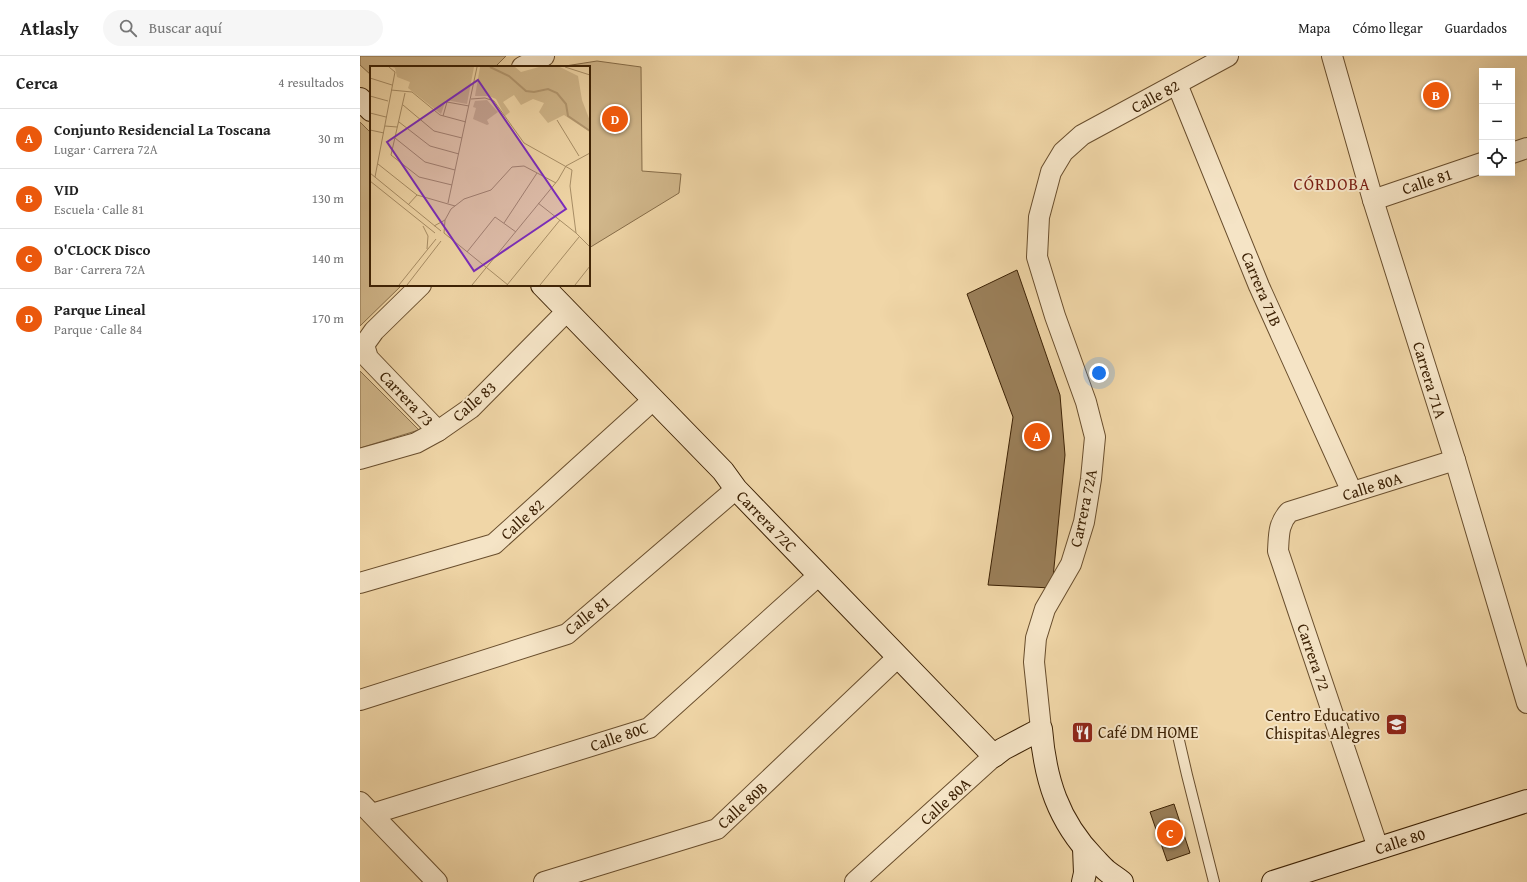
<!DOCTYPE html>
<html lang="es">
<meta charset="utf-8">
<style>
body{margin:0;font-family:"Gentium Book Plus",serif;background:#f6f6f6;color:#222}
.controls{position:absolute;right:12px;top:12px;display:grid;overflow:hidden;border-radius:0px;box-shadow:0 4px 16px #0002}
.controls button{width:36px;height:36px;display:grid;place-items:center;padding:0;border:0;border-bottom:1px solid #e0e0e0;background:#fff;color:#222;font:20px sans-serif}
.you{position:absolute;left:739px;top:317px;width:14px;height:14px;margin:-10px;border:3px solid #fff;border-radius:50%;background:#1a73e8;box-shadow:0 0 0 6px #1a73e833}
.badge{display:grid;place-items:center;width:26px;height:26px;border-radius:50%;background:#ea580c;color:#fff;font-size:13px;font-weight:700}
.pin{position:absolute;translate:-50% -50%;border:2px solid #fff;box-shadow:0 1px 4px #0006}
.list{margin:0;padding:0;list-style:none}
h2{display:flex;justify-content:space-between;align-items:center;height:52px;margin:0;padding:0 16px;font-size:17px}
h2 small{font-size:13px;font-weight:400;color:#767676}
.list li{display:grid;grid-template-columns:26px 1fr auto;gap:12px;align-items:center;box-sizing:border-box;height:60px;padding:0 16px;border-top:1px solid #e0e0e0}
.list b{display:block;font-size:15px;white-space:nowrap}
.list p{margin:0;font-size:13px;white-space:nowrap;color:#767676}
.list em{font-size:13px;font-style:normal;color:#767676}
.icon{flex:none;width:22px;height:22px;fill:none;stroke:currentColor;stroke-width:2;stroke-linecap:round;stroke-linejoin:round}
.map{position:relative;flex:none;width:1167px;height:826px;overflow:hidden}
header{display:flex;align-items:center;gap:24px;box-sizing:border-box;height:56px;padding:0 20px;background:#fff;border-bottom:1px solid #e0e0e0}
header strong{font-size:19px}
nav{display:flex;gap:22px;margin-inline-start:auto;font-size:14px}
.search{width:280px;height:36px;background:#f6f6f6;display:flex;align-items:center;gap:10px;box-sizing:border-box;padding:0 14px;border-radius:22px;color:#767676;font-size:15px}
main{display:flex}
aside{flex:1;background:#fff}
.map>svg:first-child{display:block}
.green{fill:#d1b78b;stroke:#866c48}
.building{fill:#9a7f59;stroke:#3c2104}
.lines{fill:none;stroke-linecap:round;stroke-linejoin:round}
.lane-casing{stroke:#694e2d;stroke-width:12}
.street-casing{stroke:#694e2d;stroke-width:22}
.secondary-casing{stroke:#3c2104;stroke-width:24}
.lane{stroke:#f5e4c6;stroke-width:10}
.street{stroke:#f5e4c6;stroke-width:20}
.secondary{stroke:#f5e4c6;stroke-width:22}
.labels{text-anchor:middle;dominant-baseline:central;stroke-width:4;stroke-linejoin:round;paint-order:stroke}
.street-label{font-size:16px;fill:#3c2104;stroke:#f5e4c6}
.poi-label{font-size:16px;fill:#3c2104;stroke:#f5e4c6;text-anchor:end}
.neighbourhood-label{font-size:17px;letter-spacing:1px;fill:#7a1f14;stroke:#f5e4c6}
.inset-river{fill:none;stroke:#b39870;stroke-width:2}
.inset-road{fill:none;stroke:#a88e66;stroke-width:1}
.view{fill:#7b2cbf;fill-opacity:0.15;stroke:#7b2cbf;stroke-width:2}
.inset-edge{fill:none;stroke:#3c2104;stroke-width:2}
</style>
<header>
<strong>Atlasly</strong>
<div class="search"><svg class="icon" aria-label="search" viewBox="0 0 24 24"><circle cx="10" cy="10" r="6"/><path d="M15 15l6 6"/></svg>Buscar aquí</div>
<nav><a>Mapa</a><a>Cómo llegar</a><a>Guardados</a></nav>
</header>
<main>
<aside>
<h2>Cerca<small>4 resultados</small></h2>
<ul class="list">
<li><span class="badge">A</span><div><b>Conjunto Residencial La Toscana</b><p>Lugar · Carrera 72A</p></div><em>30 m</em></li>
<li><span class="badge">B</span><div><b>VID</b><p>Escuela · Calle 81</p></div><em>130 m</em></li>
<li><span class="badge">C</span><div><b>O'CLOCK Disco</b><p>Bar · Carrera 72A</p></div><em>140 m</em></li>
<li><span class="badge">D</span><div><b>Parque Lineal</b><p>Parque · Calle 84</p></div><em>170 m</em></li>
</ul>
</aside>
<div class="map">
<svg width="1167" height="826" viewBox="0 0 1167 826">
<rect width="100%" height="100%" fill="#f0d6a7"/>
<filter id="stains"><feTurbulence type="fractalNoise" baseFrequency=".005" numOctaves="4"/><feColorMatrix values="0 0 0 0 .2 0 0 0 0 .09 0 0 0 0 .02 0 0 0 .5 -.17"/></filter>
<radialGradient id="worn" r=".72"><stop offset=".6" stop-color="#630" stop-opacity="0"/><stop offset="1" stop-color="#630" stop-opacity=".3"/></radialGradient>
<g class="green">
<path d="M0 0H146L135 11H11V19L0 9Z"/>
<path d="M237 5 281 11 282 115 321 118 319 137 229 192V11H199Z"/>
<path d="M0 66 11 77V229H42L0 270Z"/>
<path d="M0 315 59 374 0 392Z"/>
</g>
<g class="building">
<path d="M657 214 700 339 705 399 692 532 628 529 653 361 607 238Z"/>
<path d="M814 748 830 797 807 805 790 756Z"/>
</g>
<g class="lines">
<defs>
<path id="lane" d="M818 680 827 719 854 826"/>
<g id="street">
<path d="M972 0 1013 144 1095 404 1167 647"/>
<path d="M162 11 184 0"/>
<path d="M817 28 899 230 992 436"/>
<path d="M1152 97 1167 92"/>
<path d="M1013 144 1122 107"/>
<path d="M61 229 14 275 4 289 8 302 78 375"/>
<path d="M0 403 56 387 78 375 111 352 207 255"/>
<path d="M0 527 134 488 293 344"/>
<path d="M0 644 207 578 376 433"/>
<path d="M681 673 674 606 676 582 685 553 711 508 724 466 731 423 735 381 726 346 695 260 677 201 679 161 691 116 703 96 722 79 868 0"/>
<path d="M0 746 77 826"/>
<path d="M12 758 289 672 459 519"/>
<path d="M1018 792 918 495C919 479 918 468 929 456L1095 404"/>
<path d="M184 826 357 773 538 601"/>
<path d="M495 826 634 700"/>
</g>
<g id="secondary">
<path d="M0 43 11 54"/>
<path d="M182 229 363 415 376 433 634 700 643 693 681 673C685 723 698 765 734 802 738 806 742 811 747 815 752 819 757 822 762 826"/>
<path d="M723 826 725 817 724 792"/>
<path d="M913 826 1167 745"/>
</g>
</defs>
<use href="#lane" class="lane-casing"/>
<use href="#street" class="street-casing"/>
<use href="#secondary" class="secondary-casing"/>
<use href="#lane" class="lane"/>
<use href="#street" class="street"/>
<use href="#secondary" class="secondary"/>
</g>
<defs>
<symbol id="school-square" viewBox="-11 -11 22 22"><rect x="-9" y="-9" width="18" height="18" rx="4" fill="#8f2418" stroke="#f5e4c6"/><path d="M0-5L7-2L0 1L-7-2ZM-4 1L0 2.5L4 1V4Q0 6-4 4Z" fill="#fff"/></symbol>
<symbol id="restaurant-square" viewBox="-11 -11 22 22"><rect x="-9" y="-9" width="18" height="18" rx="4" fill="#8f2418" stroke="#f5e4c6"/><path d="M-5-6h1v4h1v-4h1v4h1v-4h1v5L-1.5 .5V6h-2V.5L-5-1ZM5-6V6H3V1.5H1.5Q1.5-4 5-6Z" fill="#fff"/></symbol>
</defs>
<g fill-rule="evenodd">
<use href="#school-square" x="1024" y="656" width="25" height="25"/>
<use href="#restaurant-square" x="710" y="664" width="25" height="25"/>
</g>
<g class="labels">
<g class="street-label">
<text transform="translate(795 40) rotate(-28)">Calle 82</text>
<text transform="translate(1067 125) rotate(-18)">Calle 81</text>
<text transform="translate(902 233) rotate(67)">Carrera 71B</text>
<text transform="translate(1070 324) rotate(73)">Carrera 71A</text>
<text transform="translate(47 342) rotate(46)">Carrera 73</text>
<text transform="translate(114 345) rotate(-41)">Calle 83</text>
<text transform="translate(1012 430) rotate(-17)">Calle 80A</text>
<text transform="translate(723 452) rotate(-78)">Carrera 72A</text>
<text transform="translate(162 463) rotate(-42)">Calle 82</text>
<text transform="translate(407 465) rotate(46)">Carrera 72C</text>
<text transform="translate(227 559) rotate(-38)">Calle 81</text>
<text transform="translate(954 601) rotate(71)">Carrera 72</text>
<text transform="translate(259 680) rotate(-19)">Calle 80C</text>
<text transform="translate(585 745) rotate(-42)">Calle 80A</text>
<text transform="translate(382 749) rotate(-42)">Calle 80B</text>
<text transform="translate(1040 785) rotate(-18)">Calle 80</text>
</g>
<g class="poi-label">
<text x="1020" y="659">Centro Educativo<tspan x="1020" dy="18">Chispitas Alegres</tspan></text>
<text x="738" y="676" text-anchor="start">Café DM HOME</text>
</g>
<g class="neighbourhood-label">
<text x="972" y="127">CÓRDOBA</text>
</g>
</g>
<g transform="translate(10 10)">
<rect width="220" height="220" fill="#f0d6a7"/>
<path d="M22 1H104L97 38 76 34 71 48 38 22 40 16 27 11 25 2ZM110 1H145L151 6 169 1H190L208 10 212 34 220 55V66L194 49 178 57 169 46 174 37 163 33 151 39 144 29 133 36 140 46 135 50 126 33 119 30H105ZM117 34 128 46 117 54 119 58 117 59 103 53 106 42 103 41 105 35Z" fill="#d1b78b"/>
<path class="inset-river" d="M120 1 139 10 156 25 164 26 178 23 187 27 196 38 198 50 220 65"/>
<path class="inset-road" d="M195 1 220 9M0 12 22 19M21 24 42 26 70 49 96 56M35 27 21 89 49 111 82 119M0 30 18 35M101 33 115 32 124 35 154 77 202 104 200 120 206 167M33 39 64 65 92 72M0 47 16 51M73 50 77 36 99 40M187 54 209 90M29 56 60 80 89 88M15 60 27 61M0 64 14 67M25 72 55 96 85 104M8 98 47 129 85 140M0 107 71 165M5 111 25 6 19 1M0 115 65 167M78 137 107 1M168 137 206 167 220 181M38 139 47 129M134 157 167 107M53 160 58 170 57 183M64 160 75 154M74 167 75 154 81 143 94 133 121 124 142 101 154 100 186 117M74 167 138 219M97 186 125 151 146 166M29 219 66 173M37 219 71 175M102 219 188 114 196 100 220 87M137 219 190 154M170 219 209 171M205 219 220 200"/>
<path class="view" d="M108 14 196 143 104 205 17 76Z"/>
<rect width="220" height="220" class="inset-edge"/>
</g>
<rect width="100%" height="100%" filter="url(#stains)"/>
<rect width="100%" height="100%" fill="url(#worn)"/>
</svg>
<div class="controls">
<button>+</button>
<button>−</button>
<button><svg class="icon" aria-label="locate" viewBox="0 0 24 24"><circle cx="12" cy="12" r="6"/><path d="M12 2v4M12 18v4M2 12h4M18 12h4"/></svg></button>
</div>
<div class="you"></div>
<div class="pin badge" style="left:677px;top:380px">A</div>
<div class="pin badge" style="left:1076px;top:39px">B</div>
<div class="pin badge" style="left:810px;top:777px">C</div>
<div class="pin badge" style="left:255px;top:63px">D</div>
</div>
</main>
